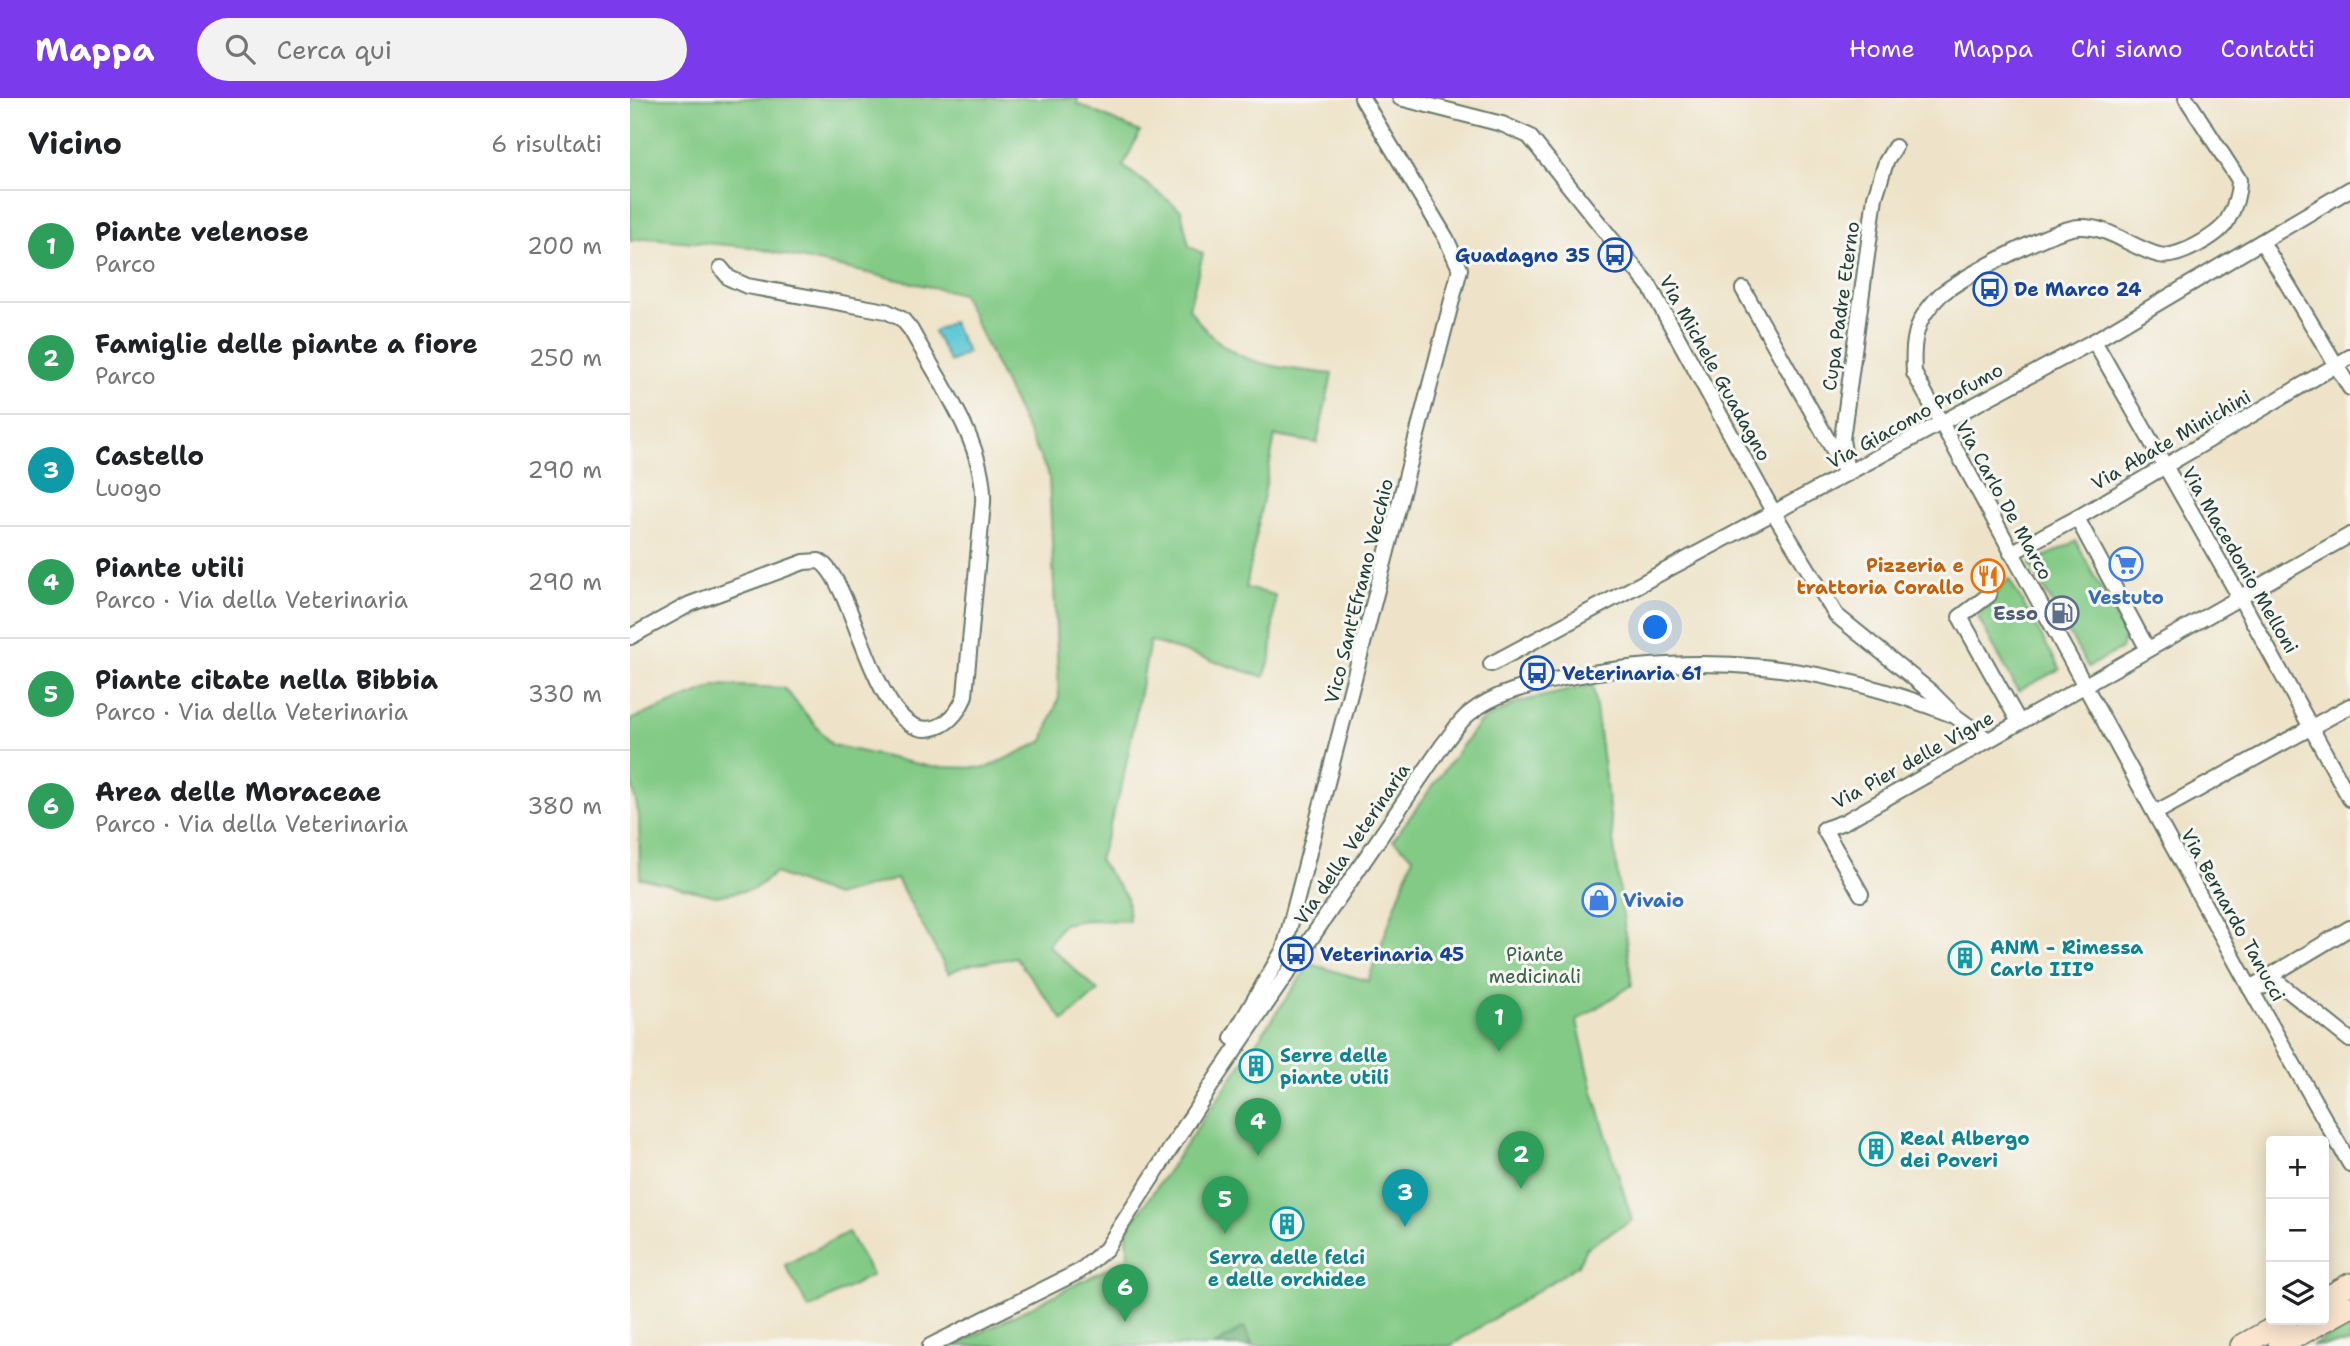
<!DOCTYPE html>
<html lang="it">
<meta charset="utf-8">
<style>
body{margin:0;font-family:"Shantell Sans",sans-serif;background:#f2f2f2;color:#202124}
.controls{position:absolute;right:21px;bottom:21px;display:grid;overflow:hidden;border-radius:7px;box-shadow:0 4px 18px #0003}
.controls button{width:63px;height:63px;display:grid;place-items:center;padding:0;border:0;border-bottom:2px solid #e0e0e0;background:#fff;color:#202124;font:35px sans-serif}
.you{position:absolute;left:1026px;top:530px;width:24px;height:24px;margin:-18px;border:5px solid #fff;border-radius:50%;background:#1a73e8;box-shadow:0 0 0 10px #1a73e833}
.badge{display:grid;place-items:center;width:46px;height:46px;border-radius:50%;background:#7c3aed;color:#fff;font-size:23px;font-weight:700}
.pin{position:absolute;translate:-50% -58px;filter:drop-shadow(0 2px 4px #0008)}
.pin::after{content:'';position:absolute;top:37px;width:24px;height:21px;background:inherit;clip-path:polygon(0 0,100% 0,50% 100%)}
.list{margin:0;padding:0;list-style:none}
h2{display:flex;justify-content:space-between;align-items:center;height:91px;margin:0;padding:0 28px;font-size:30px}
h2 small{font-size:23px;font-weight:400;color:#757577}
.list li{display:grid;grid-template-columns:46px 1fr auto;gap:21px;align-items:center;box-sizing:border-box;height:112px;padding:0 28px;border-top:2px solid #e0e0e0}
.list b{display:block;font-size:26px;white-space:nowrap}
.list p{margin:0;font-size:23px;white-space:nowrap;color:#757577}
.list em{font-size:23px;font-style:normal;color:#757577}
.icon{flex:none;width:38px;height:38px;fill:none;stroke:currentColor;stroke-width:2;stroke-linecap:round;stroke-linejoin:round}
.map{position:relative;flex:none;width:1720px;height:1248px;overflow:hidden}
header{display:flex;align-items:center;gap:42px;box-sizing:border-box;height:98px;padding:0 35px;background:#7c3aed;color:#fff}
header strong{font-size:33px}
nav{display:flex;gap:38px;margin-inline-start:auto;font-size:24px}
.search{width:490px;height:63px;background:#f2f2f2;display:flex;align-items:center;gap:18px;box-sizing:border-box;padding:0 24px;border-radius:38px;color:#757577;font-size:26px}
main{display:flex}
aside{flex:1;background:#fff}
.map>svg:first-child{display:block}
.green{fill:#82ca85;stroke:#50845c;stroke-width:2}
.forest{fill:#69ae72;stroke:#447653;stroke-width:2}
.water{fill:#5cc8d4;stroke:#3e8284;stroke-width:2}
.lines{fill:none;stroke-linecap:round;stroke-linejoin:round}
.minor-casing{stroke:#677768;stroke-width:18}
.secondary-casing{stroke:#677768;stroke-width:24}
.minor{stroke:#fff;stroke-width:14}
.secondary{stroke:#fce5cf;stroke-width:21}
.labels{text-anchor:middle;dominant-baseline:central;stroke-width:6;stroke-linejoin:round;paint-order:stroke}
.transit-label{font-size:19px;font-weight:bold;fill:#164399;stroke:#f6f6f2;text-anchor:start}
.street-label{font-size:19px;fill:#1f3d34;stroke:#f6f6f2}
.food-label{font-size:19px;font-weight:bold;fill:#c56008;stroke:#f6f6f2;text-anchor:end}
.shop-label{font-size:19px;font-weight:bold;fill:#366cbe;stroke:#f6f6f2}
.service-label{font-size:19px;font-weight:bold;fill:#4e5e75;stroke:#f6f6f2;text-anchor:end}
.culture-label{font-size:19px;font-weight:bold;fill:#0d838f;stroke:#f6f6f2;text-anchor:start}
.park-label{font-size:19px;fill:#386048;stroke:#f6f6f2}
</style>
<header>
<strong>Mappa</strong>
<div class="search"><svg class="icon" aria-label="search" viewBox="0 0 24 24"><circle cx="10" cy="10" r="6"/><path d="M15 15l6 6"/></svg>Cerca qui</div>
<nav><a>Home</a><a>Mappa</a><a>Chi siamo</a><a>Contatti</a></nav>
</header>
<main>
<aside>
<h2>Vicino<small>6 risultati</small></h2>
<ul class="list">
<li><span class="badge" style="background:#2e9e5b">1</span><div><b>Piante velenose</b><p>Parco</p></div><em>200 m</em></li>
<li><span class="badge" style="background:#2e9e5b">2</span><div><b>Famiglie delle piante a fiore</b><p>Parco</p></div><em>250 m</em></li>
<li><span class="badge" style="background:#0f9aa8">3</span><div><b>Castello</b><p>Luogo</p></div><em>290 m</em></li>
<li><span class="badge" style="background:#2e9e5b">4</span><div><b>Piante utili</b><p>Parco · Via della Veterinaria</p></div><em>290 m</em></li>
<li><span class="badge" style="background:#2e9e5b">5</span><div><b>Piante citate nella Bibbia</b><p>Parco · Via della Veterinaria</p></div><em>330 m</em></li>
<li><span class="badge" style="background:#2e9e5b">6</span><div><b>Area delle Moraceae</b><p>Parco · Via della Veterinaria</p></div><em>380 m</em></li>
</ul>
</aside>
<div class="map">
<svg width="1720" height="1248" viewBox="0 0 1720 1248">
<rect width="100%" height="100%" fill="#f6f6f2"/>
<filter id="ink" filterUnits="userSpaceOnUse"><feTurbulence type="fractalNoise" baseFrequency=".0143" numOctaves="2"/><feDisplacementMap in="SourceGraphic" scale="14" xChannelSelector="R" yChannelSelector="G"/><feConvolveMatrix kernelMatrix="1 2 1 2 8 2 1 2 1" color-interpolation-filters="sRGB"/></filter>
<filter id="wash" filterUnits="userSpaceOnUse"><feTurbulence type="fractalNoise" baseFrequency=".00686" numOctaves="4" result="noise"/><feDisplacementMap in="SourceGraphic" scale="28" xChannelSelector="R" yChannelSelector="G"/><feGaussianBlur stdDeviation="1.57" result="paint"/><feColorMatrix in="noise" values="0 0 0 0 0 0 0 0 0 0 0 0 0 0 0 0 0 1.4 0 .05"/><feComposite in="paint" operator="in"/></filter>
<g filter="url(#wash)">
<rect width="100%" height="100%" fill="#eee3c8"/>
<g class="green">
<path d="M0 0H448V6L510 34 493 68 551 112 559 148 573 156 559 210C596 268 640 268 702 276L687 345 645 338 616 490 645 497 641 559 634 579 520 543 492 687 469 762 497 800 499 823 455 822 433 826 418 847 468 893 434 923 385 859C364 865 335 863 319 876L267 781 205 798 145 775 124 791 86 798 10 780 9 718 0 678V622L88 587 154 590 202 647 301 669 356 670 413 643 429 599 419 378 332 196 120 149 17 140 0 143Z"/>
<path d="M1446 443 1495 537 1491 551 1458 569 1400 466Z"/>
<path d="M1379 481 1430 571 1388 593 1348 519Z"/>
<path d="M963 587 1002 887 947 923 963 993 1002 1122 956 1150 948 1167 820 1248H324L498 1160 497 1132 680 866 738 883 783 759 763 742 849 625 889 604Z"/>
<path d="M218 1134 242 1177 179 1211 155 1167Z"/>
<path d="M1720 1227V1245L1682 1248Z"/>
</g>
<path class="forest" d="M614 1229 623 1248H584Z"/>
<path class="water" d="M322 224 338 255 320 264 304 234Z"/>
</g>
<g filter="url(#ink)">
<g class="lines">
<defs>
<g id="minor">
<path d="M770 0 872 26 899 38 1020 189 1145 417 1206 517 1301 594 1325 618 1358 642"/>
<path d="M1556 0 1609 82C1609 96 1604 111 1597 123 1589 138 1545 162 1529 157 1502 150 1477 127 1449 129 1422 131 1337 177 1314 194 1307 199 1295 214 1291 222 1283 239 1283 257 1284 275L1620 890 1720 1066"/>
<path d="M1632 144 1720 290"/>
<path d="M1113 191 1213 369"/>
<path d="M1464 243 1613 505 1720 701"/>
<path d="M1217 376 1212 341 1245 99 1256 64 1265 49"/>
<path d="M1447 420 1517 550"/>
<path d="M1381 455 1447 420 1720 259"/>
<path d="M1359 497 1330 519 1389 624"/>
<path d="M0 539 60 506 174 464 189 463C225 481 246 651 307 629 321 624 331 610 335 597L353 405C356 346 308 282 281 232L272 221 256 213 117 188 99 180 91 170"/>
<path d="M861 566 1464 243 1720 91"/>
<path d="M1525 715 1720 608"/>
<path d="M1231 796 1194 731 1214 724 1720 437"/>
<path d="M1625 887 1720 830"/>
<path d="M1620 890 1650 886 1720 942"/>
<path d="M602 940 654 851 830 171 816 140 732 0"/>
<path d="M300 1248 450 1173 476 1151 588 977 812 648C821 637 829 623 840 615 866 594 901 587 934 580 1073 552 1194 566 1325 618"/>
</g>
<g id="secondary">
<path d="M1694 1201 1720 1186"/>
<path d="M1611 1248 1657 1222"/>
<path d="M1649 1248 1720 1209"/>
</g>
</defs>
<use href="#minor" class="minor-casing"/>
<use href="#secondary" class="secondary-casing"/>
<use href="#minor" class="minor"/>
<use href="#secondary" class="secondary"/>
</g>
</g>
<defs>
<symbol id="bus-ring" viewBox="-11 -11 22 22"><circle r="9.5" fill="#f6f6f2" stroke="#1a4fb4" stroke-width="1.5"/><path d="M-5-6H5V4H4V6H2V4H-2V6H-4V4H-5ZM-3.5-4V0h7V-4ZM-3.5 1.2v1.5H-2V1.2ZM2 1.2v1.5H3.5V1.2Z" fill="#1a4fb4"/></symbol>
<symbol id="supermarket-ring" viewBox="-11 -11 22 22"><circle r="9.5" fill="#f6f6f2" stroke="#3f7fe0" stroke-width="1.5"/><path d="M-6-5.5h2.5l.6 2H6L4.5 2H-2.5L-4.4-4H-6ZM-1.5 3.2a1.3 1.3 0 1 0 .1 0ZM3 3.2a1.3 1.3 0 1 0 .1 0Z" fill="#3f7fe0"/></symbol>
<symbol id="restaurant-ring" viewBox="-11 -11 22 22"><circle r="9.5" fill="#f6f6f2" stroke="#e8710a" stroke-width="1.5"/><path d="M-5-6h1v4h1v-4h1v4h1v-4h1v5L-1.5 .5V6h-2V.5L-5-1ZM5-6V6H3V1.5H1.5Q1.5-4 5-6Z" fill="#e8710a"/></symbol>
<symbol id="fuel-ring" viewBox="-11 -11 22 22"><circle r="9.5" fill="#f6f6f2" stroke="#5c6f8a" stroke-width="1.5"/><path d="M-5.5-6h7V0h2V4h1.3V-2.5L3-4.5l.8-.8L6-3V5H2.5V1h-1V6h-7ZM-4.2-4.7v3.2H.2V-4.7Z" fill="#5c6f8a"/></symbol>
<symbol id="shop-ring" viewBox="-11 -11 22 22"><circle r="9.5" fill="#f6f6f2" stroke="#3f7fe0" stroke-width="1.5"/><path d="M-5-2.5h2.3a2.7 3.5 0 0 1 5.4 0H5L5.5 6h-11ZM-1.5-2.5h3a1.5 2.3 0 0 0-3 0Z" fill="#3f7fe0"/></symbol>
<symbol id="building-ring" viewBox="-11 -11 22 22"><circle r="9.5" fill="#f6f6f2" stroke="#0f9aa8" stroke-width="1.5"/><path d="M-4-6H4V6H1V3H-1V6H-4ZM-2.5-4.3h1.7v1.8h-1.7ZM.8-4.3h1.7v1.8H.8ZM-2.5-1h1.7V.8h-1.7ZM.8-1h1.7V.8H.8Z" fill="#0f9aa8"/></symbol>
</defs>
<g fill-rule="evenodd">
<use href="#bus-ring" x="966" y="138" width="38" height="38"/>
<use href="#bus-ring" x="1341" y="172" width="38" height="38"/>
<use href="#supermarket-ring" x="1477" y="447" width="38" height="38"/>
<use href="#restaurant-ring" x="1339" y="459" width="38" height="38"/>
<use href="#fuel-ring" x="1413" y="496" width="38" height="38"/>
<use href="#bus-ring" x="888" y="556" width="38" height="38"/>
<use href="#shop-ring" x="950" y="783" width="38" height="38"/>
<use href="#bus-ring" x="647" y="837" width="38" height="38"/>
<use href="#building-ring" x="1316" y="841" width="38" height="38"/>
<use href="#building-ring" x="607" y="949" width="38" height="38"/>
<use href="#building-ring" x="1227" y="1032" width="38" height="38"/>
<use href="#building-ring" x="638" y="1107" width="38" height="38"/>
</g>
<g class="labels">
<g class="transit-label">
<text x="960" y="157" text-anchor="end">Guadagno 35</text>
<text x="1384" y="191">De Marco 24</text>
<text x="932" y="575">Veterinaria 61</text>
<text x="690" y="856">Veterinaria 45</text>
</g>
<g class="street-label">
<text transform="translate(1211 208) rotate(-82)">Cupa Padre Eterno</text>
<text transform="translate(1085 270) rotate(61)">Via Michele Guadagno</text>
<text transform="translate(1285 318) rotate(-29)">Via Giacomo Profumo</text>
<text transform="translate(1541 342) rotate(-30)">Via Abate Minichini</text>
<text transform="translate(1374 402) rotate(61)">Via Carlo De Marco</text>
<text transform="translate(1610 462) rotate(60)">Via Macedonio Melloni</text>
<text transform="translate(729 493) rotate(-76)">Vico Sant'Eframo Vecchio</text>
<text transform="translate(1283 662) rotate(-29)">Via Pier delle Vigne</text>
<text transform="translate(722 746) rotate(-56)">Via della Veterinaria</text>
<text transform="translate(1603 817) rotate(61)">Via Bernardo Tanucci</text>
</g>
<g class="food-label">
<text x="1334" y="467">Pizzeria e<tspan x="1334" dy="22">trattoria Corallo</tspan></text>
</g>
<g class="shop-label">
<text x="1496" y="499">Vestuto</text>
<text x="993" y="802" text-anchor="start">Vivaio</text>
</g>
<g class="service-label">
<text x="1408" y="515">Esso</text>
</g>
<g class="culture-label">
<text x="1360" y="849">ANM - Rimessa<tspan x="1360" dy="22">Carlo III°</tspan></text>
<text x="650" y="957">Serre delle<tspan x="650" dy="22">piante utili</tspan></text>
<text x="1270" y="1040">Real Albergo<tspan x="1270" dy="22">dei Poveri</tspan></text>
<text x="657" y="1159" text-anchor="middle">Serra delle felci<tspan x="657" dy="22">e delle orchidee</tspan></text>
</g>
<g class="park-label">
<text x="905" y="856">Piante<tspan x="905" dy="22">medicinali</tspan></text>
</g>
</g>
</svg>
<div class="controls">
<button>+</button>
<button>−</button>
<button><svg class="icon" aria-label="layers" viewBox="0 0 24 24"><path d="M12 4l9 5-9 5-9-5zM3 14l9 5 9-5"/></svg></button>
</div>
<div class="you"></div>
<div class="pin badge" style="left:869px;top:954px;background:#2e9e5b">1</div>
<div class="pin badge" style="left:891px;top:1091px;background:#2e9e5b">2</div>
<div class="pin badge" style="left:775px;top:1129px;background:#0f9aa8">3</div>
<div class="pin badge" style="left:628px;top:1058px;background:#2e9e5b">4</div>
<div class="pin badge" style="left:595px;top:1136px;background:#2e9e5b">5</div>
<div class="pin badge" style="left:495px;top:1224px;background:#2e9e5b">6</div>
</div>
</main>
